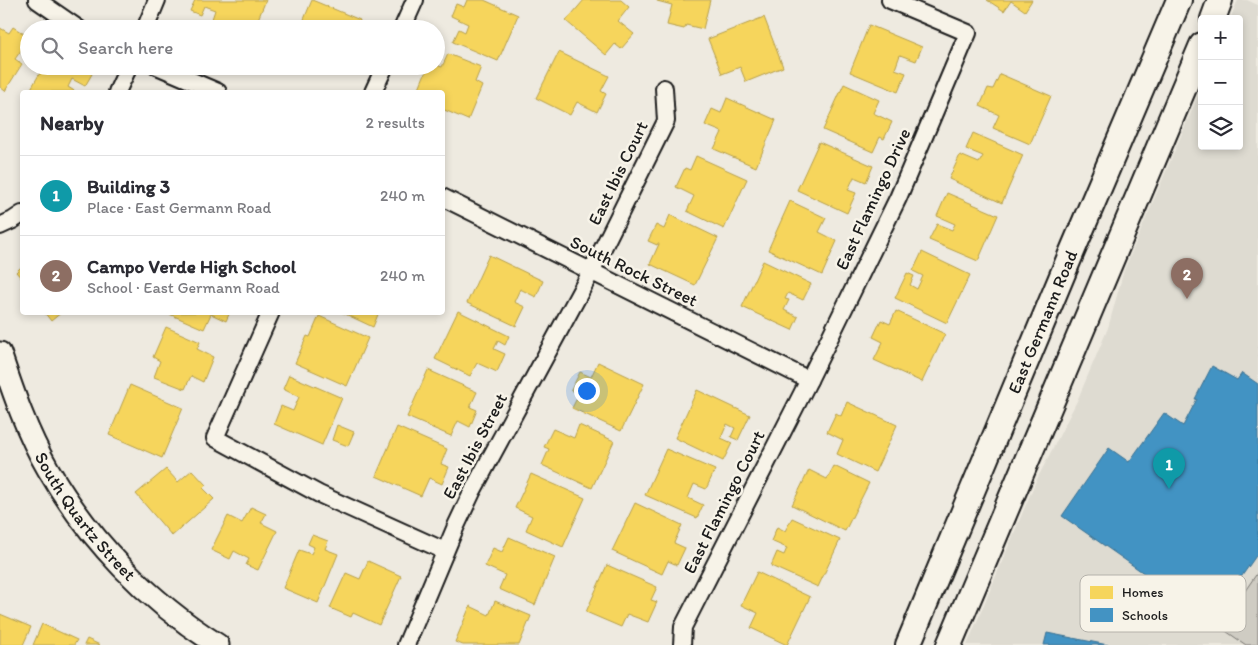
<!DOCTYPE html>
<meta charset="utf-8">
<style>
body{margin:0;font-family:Itim,sans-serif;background:#f2f2f3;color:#2b2b33}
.controls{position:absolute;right:15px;top:15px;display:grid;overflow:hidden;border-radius:5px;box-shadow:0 2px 8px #0003}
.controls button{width:45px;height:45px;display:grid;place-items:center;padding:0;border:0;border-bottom:1px solid #e1e1e2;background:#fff;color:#2b2b33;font:25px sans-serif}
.you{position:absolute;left:586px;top:390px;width:18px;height:18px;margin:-12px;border:4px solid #fff;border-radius:50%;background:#1a73e8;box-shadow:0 0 0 8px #1a73e833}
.badge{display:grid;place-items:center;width:32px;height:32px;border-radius:50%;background:#b45309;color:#fff;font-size:16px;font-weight:700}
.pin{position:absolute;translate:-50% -41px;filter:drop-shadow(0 1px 2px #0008)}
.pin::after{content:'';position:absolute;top:26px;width:18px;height:15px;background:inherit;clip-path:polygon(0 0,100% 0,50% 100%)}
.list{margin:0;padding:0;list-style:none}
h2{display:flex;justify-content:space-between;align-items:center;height:65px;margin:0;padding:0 20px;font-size:21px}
h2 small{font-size:16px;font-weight:400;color:#7c7c81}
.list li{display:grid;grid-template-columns:32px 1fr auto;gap:15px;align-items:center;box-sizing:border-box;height:80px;padding:0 20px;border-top:1px solid #e1e1e2}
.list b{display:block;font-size:19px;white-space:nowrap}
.list p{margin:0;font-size:16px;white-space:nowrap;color:#7c7c81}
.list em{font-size:16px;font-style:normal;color:#7c7c81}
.icon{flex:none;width:28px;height:28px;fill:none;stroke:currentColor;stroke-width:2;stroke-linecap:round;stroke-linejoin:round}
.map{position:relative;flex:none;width:1258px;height:645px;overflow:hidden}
.search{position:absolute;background:#fff;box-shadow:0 2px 8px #0003;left:20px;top:20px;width:425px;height:55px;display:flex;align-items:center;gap:12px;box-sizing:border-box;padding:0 18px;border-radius:28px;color:#7c7c81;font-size:19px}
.panel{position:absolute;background:#fff;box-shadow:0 2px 8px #0003;left:20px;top:90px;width:425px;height:225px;border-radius:5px}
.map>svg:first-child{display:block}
.built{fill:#dedbd1}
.green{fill:#cfccc3;stroke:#767470}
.homes{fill:#f6d55c;stroke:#b59e49}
.schools{fill:#4393c3;stroke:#376f91}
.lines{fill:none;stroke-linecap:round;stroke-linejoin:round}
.minor-casing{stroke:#1c1c1c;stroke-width:20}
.tertiary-casing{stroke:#1c1c1c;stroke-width:25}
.secondary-casing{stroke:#1c1c1c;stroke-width:28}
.minor{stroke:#f7f3e8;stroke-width:16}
.tertiary{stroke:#f7f3e8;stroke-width:21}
.secondary{stroke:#f7f3e8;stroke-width:24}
.labels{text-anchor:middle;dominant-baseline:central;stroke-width:5;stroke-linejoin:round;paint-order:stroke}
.street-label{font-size:18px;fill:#1c1c1c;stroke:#f7f3e8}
.key{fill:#f7f3e8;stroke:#b5b2ab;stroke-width:1}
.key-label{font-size:14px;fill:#1c1c1c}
</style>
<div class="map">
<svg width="1258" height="645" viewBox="0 0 1258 645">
<rect width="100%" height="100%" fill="#eeeae0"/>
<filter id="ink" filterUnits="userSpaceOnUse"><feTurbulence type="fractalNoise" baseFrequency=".02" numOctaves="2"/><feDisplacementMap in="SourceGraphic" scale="10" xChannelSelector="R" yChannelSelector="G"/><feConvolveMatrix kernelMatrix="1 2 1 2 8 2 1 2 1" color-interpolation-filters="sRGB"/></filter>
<g filter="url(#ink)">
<path class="built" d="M1238 0H1247L1258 5V645H967L1035 483 1077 401 1108 328 1124 270 1202 86V146H1239V19H1230Z"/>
<path class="green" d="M1258 572V645H1246L1220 627Z"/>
<g class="homes">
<path d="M195 0H266L254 29 248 27 247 29H227L211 22 215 10 204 6 200 15 190 11Z"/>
<path d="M312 0 360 20 357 29H300Z"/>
<path d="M467 0H484L518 15 498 61 453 42 459 29 465 32 468 24 451 16 456 4 464 7Z"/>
<path d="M584 0H621L629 7 618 21 634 34 621 49 615 44 606 55 566 21Z"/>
<path d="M657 0H710L703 29 686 25 684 29 667 25 672 5 657 1Z"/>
<path d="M987 0H1032L1025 11 1011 1 1004 11Z"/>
<path d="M764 17 783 67 746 82 740 67 722 74 708 39Z"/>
<path d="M869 25 922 47 916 61 900 55 895 69 906 73 898 92 850 72Z"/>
<path d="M13 27 29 37V49L24 46 15 59 22 64 5 91 0 87V28L9 33Z"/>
<path d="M559 52 609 76 601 91 606 94 597 112 577 102 570 115 536 98Z"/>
<path d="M448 54 481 67 475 82 482 86 468 120 442 109V92H431L419 88 428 66H436V65L442 67Z"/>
<path d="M44 66H79L92 74 85 86 72 79 68 87 76 92H29Z"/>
<path d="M1000 74 1051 96 1030 144 993 128 999 115 980 106 988 88 993 89Z"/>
<path d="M844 84 879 100 873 113 892 122 884 139 880 137 873 152 823 130Z"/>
<path d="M727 98 776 120 756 167 714 149 722 132 705 125 712 109 721 113Z"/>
<path d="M973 133 1023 155 1002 203 949 179 960 155 979 163 983 156 966 149Z"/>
<path d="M819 142 873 166 866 182 854 177 848 190 856 193 847 213 797 190Z"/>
<path d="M696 156 747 179 724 229 687 211 694 196 676 187 685 168 690 170Z"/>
<path d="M947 193 998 215 978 261 929 240 937 224 952 230 955 224 937 216Z"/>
<path d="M790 201 826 218 819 232 837 241 822 275 768 250Z"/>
<path d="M670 215 718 238 695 285 650 264 659 244H657V245L648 241 656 225 664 229Z"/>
<path d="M922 252 970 275 947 323 895 298 907 273 914 276 910 285 917 289 923 276 913 271Z"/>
<path d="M489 255 543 281 536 297 520 289 514 302 525 307 516 326 467 303Z"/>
<path d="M763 261 811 284 803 300 788 293 785 299 789 300 784 310 798 317 792 330 742 307Z"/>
<path d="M22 266V279L16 272Z"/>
<path d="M458 311 509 336 505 345 498 341 494 349 505 354 497 372 477 363 470 376 435 359Z"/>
<path d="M896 311 945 334 922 382 874 360 883 342 873 337 881 320 890 324Z"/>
<path d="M44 312H62L51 321Z"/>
<path d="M230 312 226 321 211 314 204 329 167 313Z"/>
<path d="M341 312H379L373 327Z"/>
<path d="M319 316 368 338 347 386 295 363 307 336 310 337Z"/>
<path d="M166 327 200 342 197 349 213 357 203 382 191 376 185 389 154 377 160 361 153 357Z"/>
<path d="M598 362 644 384 621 431 572 408 579 394 571 390 580 372 591 377Z"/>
<path d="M428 370 477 392 470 407 477 410 470 427 458 421 451 436 407 417Z"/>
<path d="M289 375 342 398 322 445 274 424 281 406 293 411 299 397 283 389Z"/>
<path d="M130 385 183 408 162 458 109 435Z"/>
<path d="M697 390 750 415 738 440 731 437 735 428 727 424 721 438 732 443 723 461 675 438Z"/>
<path d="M847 402 897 425 875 472 837 454 843 440 827 432 836 413 841 416Z"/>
<path d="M337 425 354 432 348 446 332 440Z"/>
<path d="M579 425 614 441 592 488 542 465 549 449 544 447 553 429 574 438Z"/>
<path d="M397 427 447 449 441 464 449 467 442 484 429 478 421 496 376 476Z"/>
<path d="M666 449 715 470 706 489 694 484 688 498 703 505 697 518 645 495Z"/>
<path d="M834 466 869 483 845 531 792 505 809 470 827 479Z"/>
<path d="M166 469 178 482 192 470 206 485 203 488 214 499 172 536 136 494Z"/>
<path d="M531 474 585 498 563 547 526 530 532 516 515 508Z"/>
<path d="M635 503 682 525 674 543 685 548 677 565 668 561 662 574 612 551Z"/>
<path d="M251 507 266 514 261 523 277 531 258 570 246 565 249 559 234 551 230 559 211 550 228 516 242 523Z"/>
<path d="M792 518 840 540 818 587 771 566 777 552 784 555 787 548 771 541 777 527 785 531Z"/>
<path d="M312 535 328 541 325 549 338 554 318 603 283 588 299 550 311 554 314 547 308 544Z"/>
<path d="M509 537 555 557 535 605 499 589 505 575 485 566 493 548 502 552Z"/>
<path d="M368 561 401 576 379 625 353 613 351 617 330 608 346 573 360 579Z"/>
<path d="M607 565 657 587 651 600 657 602 648 622 627 614 621 627 586 612Z"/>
<path d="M757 572 810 597 787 645 751 628 758 613 741 605Z"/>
<path d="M495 601 531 616 519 645H463L455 642 470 606 489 615Z"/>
<path d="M0 614 31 627 23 645H0Z"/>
<path d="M42 624 77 640 74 645H33Z"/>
<path d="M87 639 100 645H84Z"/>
</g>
<g class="schools">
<path d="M1212 366 1237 380 1242 373 1258 384V553L1211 620 1062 516 1109 448 1129 462 1164 413 1183 426 1197 399H1195Z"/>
<path d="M1047 633 1108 645H1044Z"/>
</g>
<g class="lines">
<defs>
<g id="minor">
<path d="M37 0 79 29"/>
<path d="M145 29 157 0"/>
<path d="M402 29 415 0"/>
<path d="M157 66 218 92"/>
<path d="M117 92 129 66"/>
<path d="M373 92 385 66"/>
<path d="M442 197 809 380"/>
<path d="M0 226 13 220 22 214"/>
<path d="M271 312 215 438 319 494 445 551"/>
<path d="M406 645 456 526 472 492 591 272 666 121 664 88"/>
<path d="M682 645 683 627 809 380 898 198 968 33 890 0"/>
</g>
<g id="tertiary">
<path id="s1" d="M0 353C13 392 27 433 48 469 89 540 148 601 218 645"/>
</g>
<g id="secondary">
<path d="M1213 19 1220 0"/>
<path id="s2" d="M908 645 1071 254 1179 0"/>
<path d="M949 645 1202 45"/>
</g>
</defs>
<use href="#minor" class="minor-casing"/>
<use href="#tertiary" class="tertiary-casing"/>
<use href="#secondary" class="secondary-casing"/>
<use href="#minor" class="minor"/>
<use href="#tertiary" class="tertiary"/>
<use href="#secondary" class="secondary"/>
</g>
</g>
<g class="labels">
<g class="street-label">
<text transform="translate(618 173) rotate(-64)">East Ibis Court</text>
<text transform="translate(873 199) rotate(-65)">East Flamingo Drive</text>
<text transform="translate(634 271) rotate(26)">South Rock Street</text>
<text stroke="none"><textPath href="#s2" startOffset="350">East Germann Road</textPath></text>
<text transform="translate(475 446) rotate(-62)">East Ibis Street</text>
<text transform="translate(724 502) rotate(-63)">East Flamingo Court</text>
<text stroke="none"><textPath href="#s1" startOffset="186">South Quartz Street</textPath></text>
</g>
</g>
<rect x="1080" y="575" width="166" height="57" rx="8" class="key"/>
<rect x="1090" y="586" width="23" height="13" fill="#f6d55c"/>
<rect x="1090" y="608" width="23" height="14" fill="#4393c3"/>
<g class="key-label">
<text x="1122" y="597">Homes</text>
<text x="1122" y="620">Schools</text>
</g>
</svg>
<div class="controls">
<button>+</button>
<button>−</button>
<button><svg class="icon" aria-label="layers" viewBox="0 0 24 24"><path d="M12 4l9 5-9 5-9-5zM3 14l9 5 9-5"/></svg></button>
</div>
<div class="you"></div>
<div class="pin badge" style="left:1169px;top:489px;background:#0f9aa8">1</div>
<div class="pin badge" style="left:1187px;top:299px;background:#8d6e63">2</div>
<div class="search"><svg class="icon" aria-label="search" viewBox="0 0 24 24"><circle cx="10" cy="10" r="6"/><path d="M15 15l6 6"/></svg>Search here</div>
<section class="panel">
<h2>Nearby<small>2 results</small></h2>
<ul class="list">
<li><span class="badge" style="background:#0f9aa8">1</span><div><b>Building 3</b><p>Place · East Germann Road</p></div><em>240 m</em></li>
<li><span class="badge" style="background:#8d6e63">2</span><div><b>Campo Verde High School</b><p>School · East Germann Road</p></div><em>240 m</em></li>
</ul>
</section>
</div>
